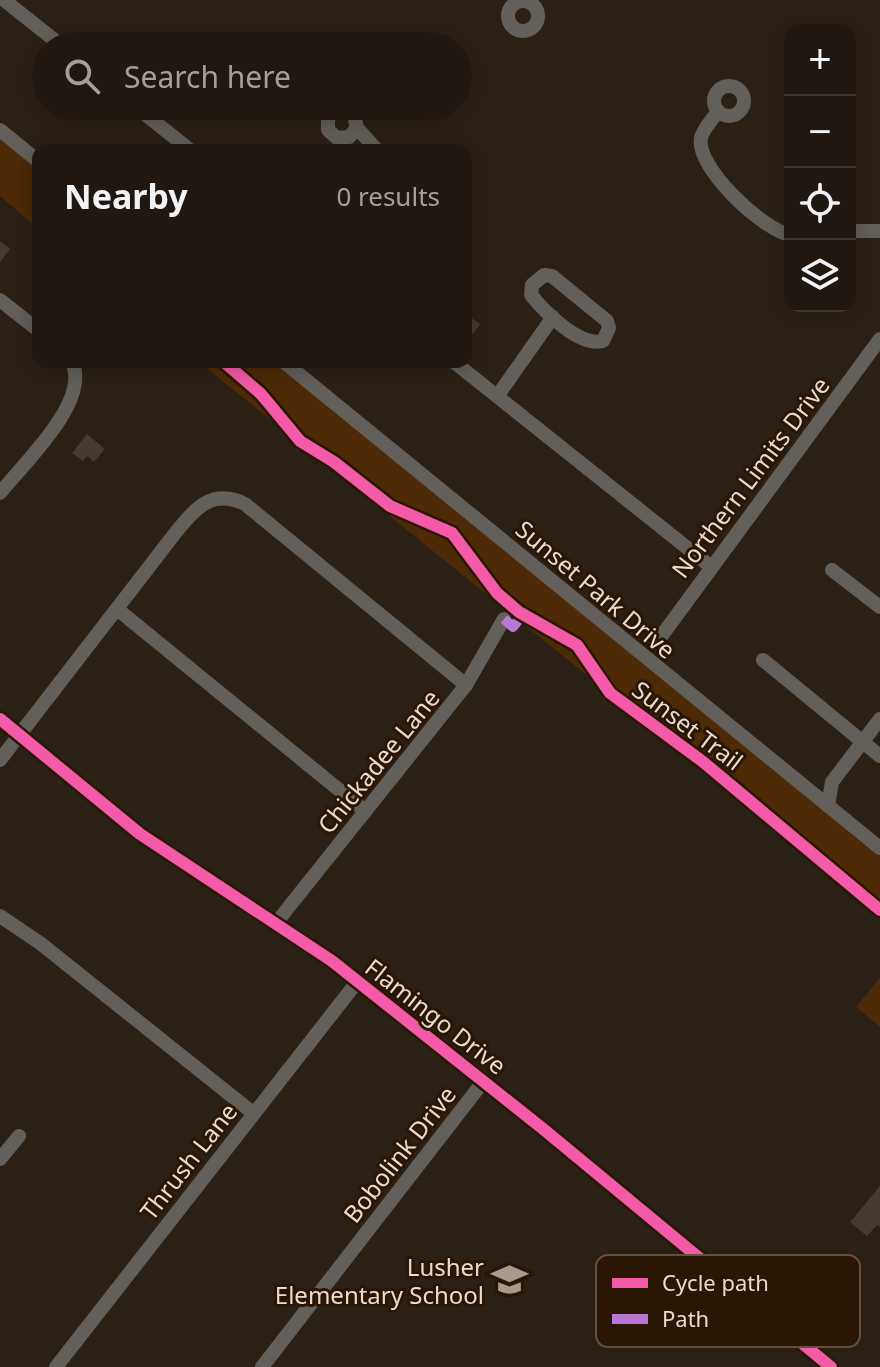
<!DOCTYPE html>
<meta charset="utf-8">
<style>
body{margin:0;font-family:"Noto Sans",sans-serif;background:#282119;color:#f1f3f6}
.controls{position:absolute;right:24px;top:24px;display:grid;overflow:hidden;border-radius:16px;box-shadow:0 4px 20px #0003}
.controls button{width:72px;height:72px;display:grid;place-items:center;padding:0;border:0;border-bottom:2px solid #3d3730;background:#201810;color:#f1f3f6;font:40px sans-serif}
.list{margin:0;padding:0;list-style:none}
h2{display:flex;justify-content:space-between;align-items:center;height:104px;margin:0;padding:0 32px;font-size:34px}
h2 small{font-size:26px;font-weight:400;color:#a2a09f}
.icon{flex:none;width:44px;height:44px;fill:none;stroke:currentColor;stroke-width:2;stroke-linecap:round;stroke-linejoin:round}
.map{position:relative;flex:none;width:880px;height:1367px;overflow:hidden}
.search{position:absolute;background:#201810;box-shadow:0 4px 20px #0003;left:32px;top:32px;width:440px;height:88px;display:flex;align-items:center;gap:20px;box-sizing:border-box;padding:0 28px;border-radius:44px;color:#a2a09f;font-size:30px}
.panel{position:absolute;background:#201810;box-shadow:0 4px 20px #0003;left:32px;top:144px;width:440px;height:224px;border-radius:16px}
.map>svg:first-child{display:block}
.green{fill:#4e2a06}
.building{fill:#463b33}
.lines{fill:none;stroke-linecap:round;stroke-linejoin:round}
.minor{stroke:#635f5a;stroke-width:14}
.quiet{stroke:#ba77d6;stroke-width:10;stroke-dasharray:20 10;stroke-linecap:butt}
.cycleway-casing{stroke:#2a1604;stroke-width:17}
.cycleway{stroke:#f35aa7;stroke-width:12}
.labels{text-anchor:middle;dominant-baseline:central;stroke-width:6;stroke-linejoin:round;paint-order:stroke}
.street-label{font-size:24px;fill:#eadbd0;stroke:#2a1604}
.poi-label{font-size:24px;fill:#eadbd0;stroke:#2a1604;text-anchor:end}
.key{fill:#2a1604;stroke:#645141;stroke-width:2}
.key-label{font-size:22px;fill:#eadbd0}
</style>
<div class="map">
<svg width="880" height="1367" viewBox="0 0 880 1367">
<rect width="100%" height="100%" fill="#2b2016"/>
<g class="green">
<path d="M0 136 38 167V228L0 196Z"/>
<path d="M199 362H277L880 855V912Z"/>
<path d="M880 978V1027L856 1007Z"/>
</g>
<g class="building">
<path d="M0 241 10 249 0 262Z"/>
<path d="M466 314 480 324 469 339 466 337Z"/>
<path d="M87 434 105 449 94 462 87 456 83 461 72 453Z"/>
<path d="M880 1186V1227L877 1225 867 1236 850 1222Z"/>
</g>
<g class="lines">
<g class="minor">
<path d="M4 0 62 46"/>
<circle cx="523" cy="16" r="15"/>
<circle cx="729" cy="101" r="15"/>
<path d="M135 106 190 150"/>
<path d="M718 111C713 119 703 129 701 138 695 167 763 230 790 235"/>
<path d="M357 128 349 137 337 138 328 130V118L336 109 353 111 357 128 377 150"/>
<path d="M0 130 38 161"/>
<path d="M850 231H880"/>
<path d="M544 275 552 276 607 321 609 328 603 341C579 347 545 312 531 295L532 285Z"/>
<path d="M0 300 38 330"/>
<path d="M284 362 880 848"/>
<path d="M454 362 710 566"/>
<path d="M498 395 553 317"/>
<path d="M0 493C24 463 91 401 72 362"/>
<path d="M832 570 880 607"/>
<path d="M117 609 365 811"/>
<path d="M657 642 880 339"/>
<path d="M763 660 880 756"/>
<path d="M0 719 140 834 332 961 542 1128 831 1367"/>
<path d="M0 760 176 532C196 508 212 488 245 504L466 685"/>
<path d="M828 806 832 782 880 719"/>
<path d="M0 916 40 943 253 1113"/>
<path d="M276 923 466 685 504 619"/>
<path d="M0 1159 19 1136"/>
<path d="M56 1367 357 982"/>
<path d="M262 1367 483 1082"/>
</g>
<path class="quiet" d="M504 619 513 627 523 614"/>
<defs>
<g id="cycleway">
<path d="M224 362 261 394 300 441 334 462 390 506 452 533 497 593 519 612 577 645 610 693 702 761 880 910"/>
<path d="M0 719 140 834 332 961 542 1128 831 1367"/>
</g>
</defs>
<use href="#cycleway" class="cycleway-casing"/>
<use href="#cycleway" class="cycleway"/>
</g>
<defs>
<symbol id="school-bare" viewBox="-9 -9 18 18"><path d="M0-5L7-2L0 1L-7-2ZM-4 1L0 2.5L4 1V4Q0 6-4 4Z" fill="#a79a8f" stroke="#2a1604" stroke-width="2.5" paint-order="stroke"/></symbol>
</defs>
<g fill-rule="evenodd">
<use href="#school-bare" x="484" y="1254" width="51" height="51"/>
</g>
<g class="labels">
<g class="street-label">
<text transform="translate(750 477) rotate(-53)">Northern Limits Drive</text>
<text transform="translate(596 589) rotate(40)">Sunset Park Drive</text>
<text transform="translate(688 725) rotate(37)">Sunset Trail</text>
<text transform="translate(378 761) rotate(-51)">Chickadee Lane</text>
<text transform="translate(436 1016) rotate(38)">Flamingo Drive</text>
<text transform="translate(399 1154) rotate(-52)">Bobolink Drive</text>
<text transform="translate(188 1161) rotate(-52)">Thrush Lane</text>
</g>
<g class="poi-label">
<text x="484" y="1266">Lusher<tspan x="484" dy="28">Elementary School</tspan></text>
</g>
</g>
<rect x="596" y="1255" width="264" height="92" rx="12" class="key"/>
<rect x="612" y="1278" width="36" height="10" fill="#f35aa7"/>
<rect x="612" y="1314" width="36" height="10" fill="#ba77d6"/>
<g class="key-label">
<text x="662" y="1291">Cycle path</text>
<text x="662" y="1327">Path</text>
</g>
</svg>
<div class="controls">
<button>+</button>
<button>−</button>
<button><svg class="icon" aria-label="locate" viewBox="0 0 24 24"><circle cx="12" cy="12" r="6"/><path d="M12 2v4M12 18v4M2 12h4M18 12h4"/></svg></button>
<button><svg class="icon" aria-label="layers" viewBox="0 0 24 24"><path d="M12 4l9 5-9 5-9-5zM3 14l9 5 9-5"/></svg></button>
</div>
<div class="search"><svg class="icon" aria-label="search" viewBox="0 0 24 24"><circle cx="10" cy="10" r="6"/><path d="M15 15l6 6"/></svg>Search here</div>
<section class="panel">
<h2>Nearby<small>0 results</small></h2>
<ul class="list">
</ul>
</section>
</div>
